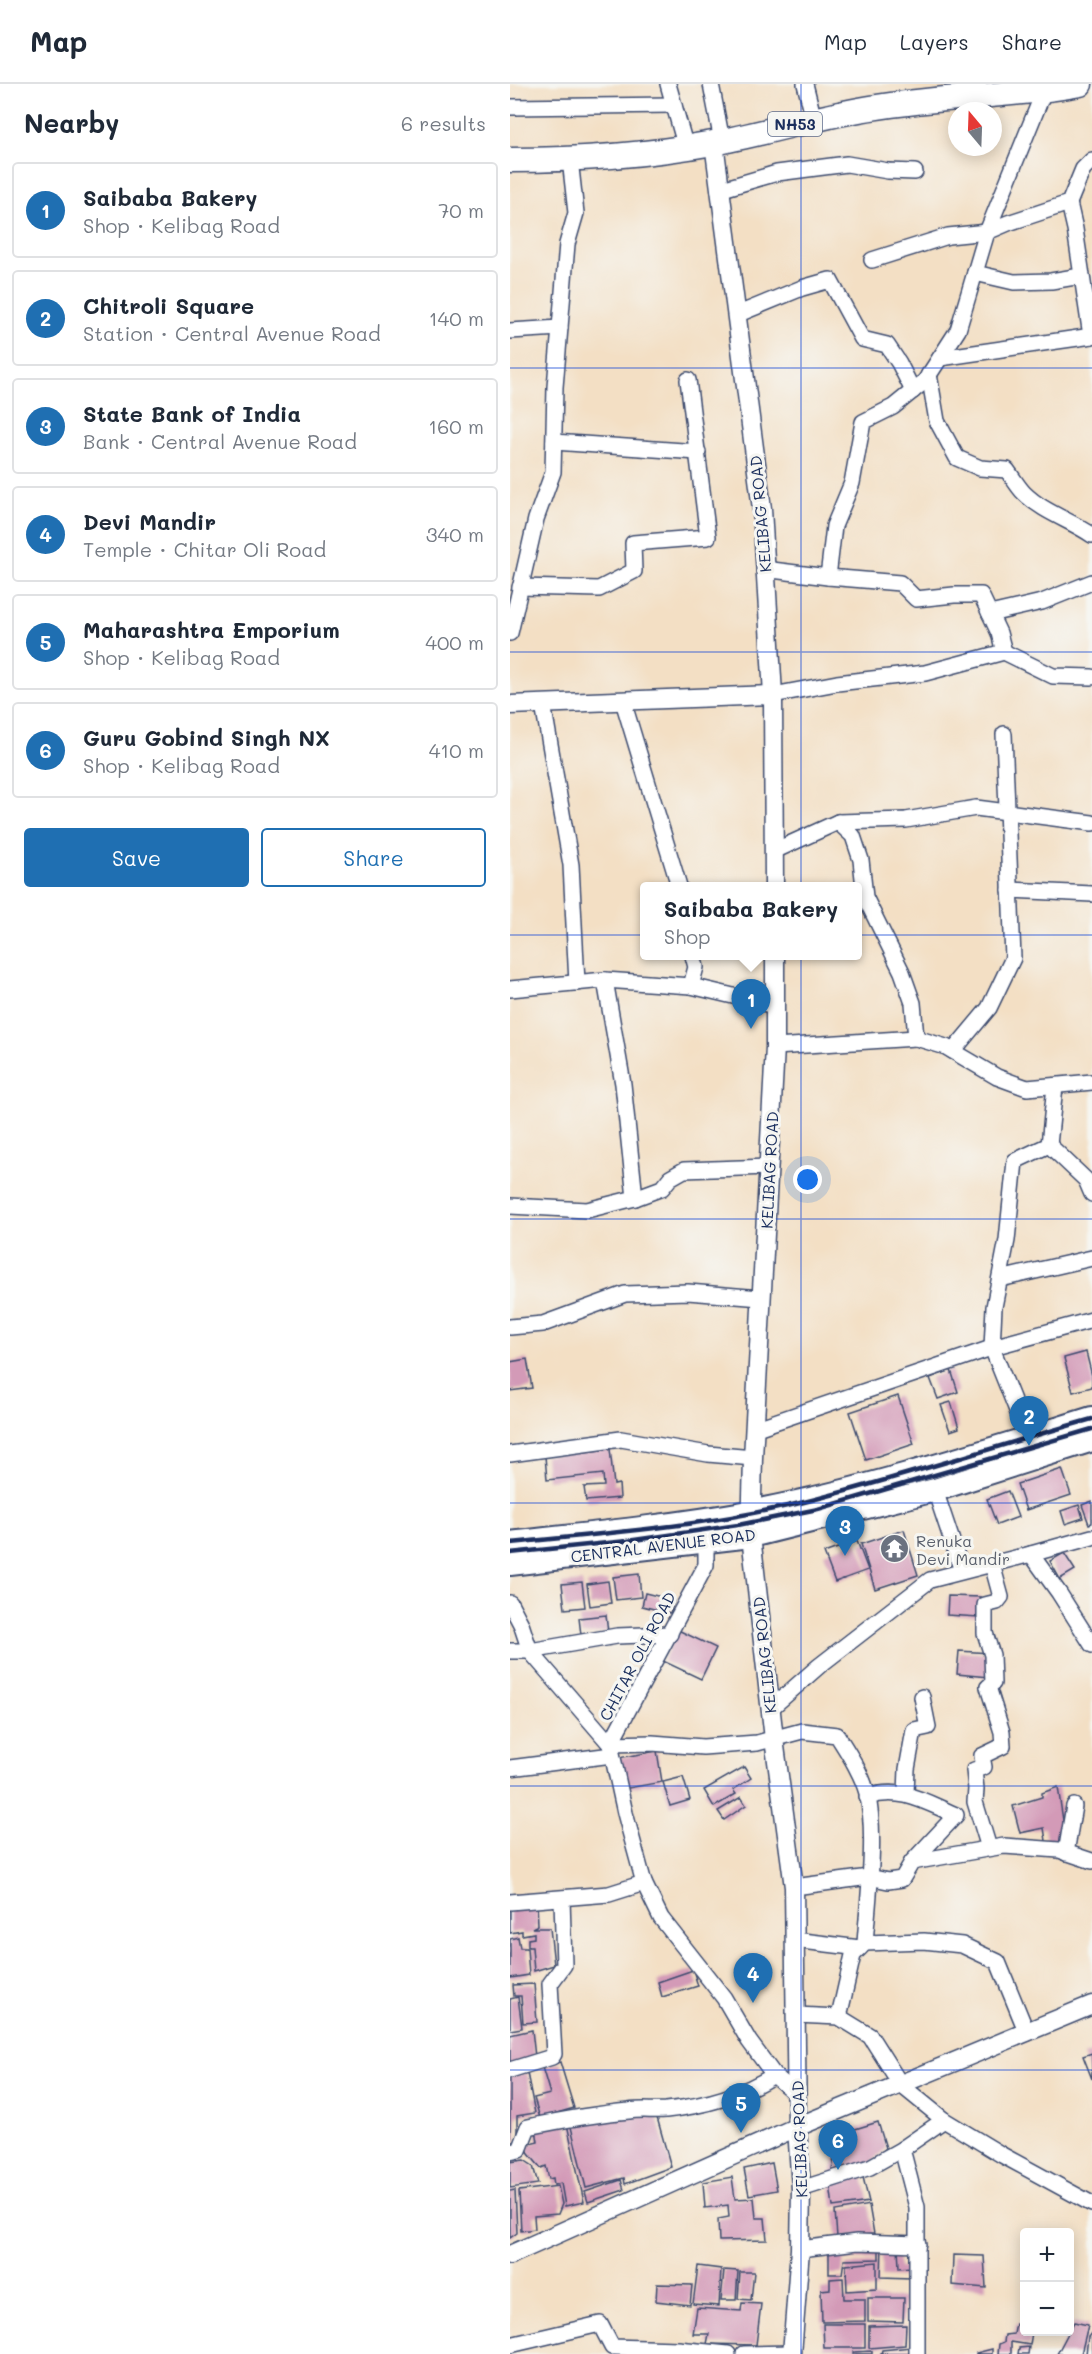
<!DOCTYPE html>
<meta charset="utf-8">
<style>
body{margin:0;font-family:Mali,sans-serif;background:#f2f2f3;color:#1f2937}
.controls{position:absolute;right:18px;bottom:18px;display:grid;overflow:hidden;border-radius:6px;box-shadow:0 3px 15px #0003}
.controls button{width:54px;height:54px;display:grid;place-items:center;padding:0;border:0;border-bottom:2px solid #e0e1e3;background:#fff;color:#1f2937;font:30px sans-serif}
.compass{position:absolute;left:438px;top:18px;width:54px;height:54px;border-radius:50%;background:#fff;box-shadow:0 3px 15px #0003;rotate:341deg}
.you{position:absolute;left:298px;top:1096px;width:21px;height:21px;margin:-15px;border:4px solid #fff;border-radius:50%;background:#1a73e8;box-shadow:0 0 0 9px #1a73e833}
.badge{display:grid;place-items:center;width:39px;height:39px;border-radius:50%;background:#1f6fb2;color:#fff;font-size:20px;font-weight:700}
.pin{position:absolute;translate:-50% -50px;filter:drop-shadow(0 2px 3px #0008)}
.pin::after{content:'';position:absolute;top:32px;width:21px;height:18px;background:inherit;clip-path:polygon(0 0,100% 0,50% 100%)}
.popup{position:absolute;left:130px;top:798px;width:222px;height:78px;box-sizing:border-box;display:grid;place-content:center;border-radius:6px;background:#fff;filter:drop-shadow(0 2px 4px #0005);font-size:20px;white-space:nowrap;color:#747a83}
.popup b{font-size:22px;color:#1f2937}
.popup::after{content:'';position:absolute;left:50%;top:100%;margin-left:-12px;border:12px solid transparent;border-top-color:#fff}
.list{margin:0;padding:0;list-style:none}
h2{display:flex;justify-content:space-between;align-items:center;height:78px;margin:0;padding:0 24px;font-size:26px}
h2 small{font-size:20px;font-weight:400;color:#747a83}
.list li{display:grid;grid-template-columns:39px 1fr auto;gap:18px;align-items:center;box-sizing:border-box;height:96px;margin:0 12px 12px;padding:0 12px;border:2px solid #e0e1e3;border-radius:6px}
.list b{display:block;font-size:22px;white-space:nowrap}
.list p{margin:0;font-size:20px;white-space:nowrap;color:#747a83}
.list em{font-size:20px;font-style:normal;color:#747a83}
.actions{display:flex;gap:12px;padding:18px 24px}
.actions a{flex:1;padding:14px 0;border:2px solid #1f6fb2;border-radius:6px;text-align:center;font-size:21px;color:#1f6fb2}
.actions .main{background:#1f6fb2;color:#fff}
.map{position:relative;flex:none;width:582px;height:2270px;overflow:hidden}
header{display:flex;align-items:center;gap:36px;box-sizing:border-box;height:84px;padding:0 30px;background:#fff;border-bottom:2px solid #e0e1e3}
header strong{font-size:28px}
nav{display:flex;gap:33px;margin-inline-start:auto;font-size:21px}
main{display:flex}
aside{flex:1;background:#fff}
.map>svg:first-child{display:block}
.building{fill:#d39ab7}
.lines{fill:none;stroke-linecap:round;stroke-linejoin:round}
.minor-casing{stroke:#3b496d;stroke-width:18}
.tertiary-casing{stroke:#3b496d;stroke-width:21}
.primary-casing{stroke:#3b496d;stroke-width:26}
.trunk-casing{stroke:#3b496d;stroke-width:27}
.minor{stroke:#fff;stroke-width:15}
.tertiary{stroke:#fff;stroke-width:18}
.primary{stroke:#fff;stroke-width:22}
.trunk{stroke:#fff;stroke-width:24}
.rail{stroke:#1b2f5e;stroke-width:4.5}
.grid{fill:none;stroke:#1d4ed8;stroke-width:1.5;stroke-opacity:0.55}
.labels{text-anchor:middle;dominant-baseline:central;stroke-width:6;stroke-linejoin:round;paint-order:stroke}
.shield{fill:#f6f6f2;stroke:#5d6b8a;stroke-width:1.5}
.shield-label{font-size:15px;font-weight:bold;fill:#1b2f5e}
.street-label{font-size:16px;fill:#1b2f5e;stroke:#f6f6f2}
.worship-label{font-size:16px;fill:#5b616d;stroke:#f6f6f2;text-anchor:start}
</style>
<header>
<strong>Map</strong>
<nav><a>Map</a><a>Layers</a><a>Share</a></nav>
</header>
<main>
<aside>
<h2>Nearby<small>6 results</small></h2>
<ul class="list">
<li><span class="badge">1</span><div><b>Saibaba Bakery</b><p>Shop · Kelibag Road</p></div><em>70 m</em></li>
<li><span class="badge">2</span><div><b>Chitroli Square</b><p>Station · Central Avenue Road</p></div><em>140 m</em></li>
<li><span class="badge">3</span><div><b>State Bank of India</b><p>Bank · Central Avenue Road</p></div><em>160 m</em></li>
<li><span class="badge">4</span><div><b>Devi Mandir</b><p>Temple · Chitar Oli Road</p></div><em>340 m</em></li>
<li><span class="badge">5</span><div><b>Maharashtra Emporium</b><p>Shop · Kelibag Road</p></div><em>400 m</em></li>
<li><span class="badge">6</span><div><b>Guru Gobind Singh NX</b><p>Shop · Kelibag Road</p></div><em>410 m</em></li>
</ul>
<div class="actions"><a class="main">Save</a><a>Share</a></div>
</aside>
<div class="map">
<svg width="582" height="2270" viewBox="0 0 582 2270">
<rect width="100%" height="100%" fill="#f6f6f2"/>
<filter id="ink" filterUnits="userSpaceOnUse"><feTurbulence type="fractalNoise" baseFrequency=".0167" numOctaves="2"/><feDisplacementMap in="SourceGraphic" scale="12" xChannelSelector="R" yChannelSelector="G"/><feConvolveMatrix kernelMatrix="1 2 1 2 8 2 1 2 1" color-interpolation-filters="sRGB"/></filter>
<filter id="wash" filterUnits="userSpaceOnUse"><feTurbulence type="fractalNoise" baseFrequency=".008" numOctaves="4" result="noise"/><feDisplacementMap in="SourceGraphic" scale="24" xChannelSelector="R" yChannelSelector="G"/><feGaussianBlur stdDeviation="1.35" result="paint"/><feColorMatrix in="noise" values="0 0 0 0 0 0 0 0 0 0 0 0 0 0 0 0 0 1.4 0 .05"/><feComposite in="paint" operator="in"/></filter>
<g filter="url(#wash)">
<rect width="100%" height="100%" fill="#f3dfc4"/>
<g id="blocks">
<g class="building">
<path d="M576 1268 582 1292V1303L563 1308 554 1274Z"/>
<path d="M17 1275 22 1304 0 1307V1278Z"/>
<path d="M441 1286 448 1308 428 1315 420 1294Z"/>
<path d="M388 1312 404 1360 356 1376 340 1328Z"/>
<path d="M441 1318 449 1344 440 1347 431 1321Z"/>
<path d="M100 1365 104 1401 109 1400 110 1414 76 1417 74 1403 94 1402 93 1390 37 1396 35 1372Z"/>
<path d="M552 1385 561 1411 516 1426 507 1400Z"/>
<path d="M498 1407 508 1433 487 1441 477 1415Z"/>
<path d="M582 1417V1439L579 1440 572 1421Z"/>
<path d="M569 1421 573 1434 555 1440 551 1427Z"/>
<path d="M394 1446 408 1491 365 1505 351 1460Z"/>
<path d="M347 1457 358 1486 325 1498 314 1469Z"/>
<path d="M554 1469 565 1486 550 1495 540 1477Z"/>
<path d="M129 1490 131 1513 106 1516 103 1493Z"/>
<path d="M98 1497 101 1519 80 1522 77 1500Z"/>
<path d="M72 1498 75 1523 55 1525 52 1500Z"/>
<path d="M135 1509 164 1516 160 1529 132 1522Z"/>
<path d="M438 1512 471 1513 469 1533 437 1531Z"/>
<path d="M96 1531 98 1548 71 1551 69 1534Z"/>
<path d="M168 1546 206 1564 191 1595 153 1577Z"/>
<path d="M449 1567 480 1569 479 1593 447 1590Z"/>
<path d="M147 1667 152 1698 113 1705 108 1674Z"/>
<path d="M234 1683 241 1694 223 1706 226 1710 204 1723 194 1706Z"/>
<path d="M173 1693 180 1716 160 1722 153 1698Z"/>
<path d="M548 1703 555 1750 547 1762 537 1763 534 1744 510 1749 503 1722 532 1713V1709Z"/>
<path d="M231 1713 236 1721 214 1736 208 1727Z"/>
<path d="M27 1819 28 1841 22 1844H40L44 1881 24 1887 22 1863H18V1855L24 1854V1849L12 1851V1847L0 1849V1821Z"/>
<path d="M8 1853 10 1864H17L19 1891 0 1894V1855Z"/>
<path d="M183 1886 188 1902 152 1913 148 1898Z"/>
<path d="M24 1900 27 1938 13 1939 11 1912H4L3 1901Z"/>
<path d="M8 1913 12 1944 0 1946V1915Z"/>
<path d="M22 1946 25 1973 0 1980V1951Z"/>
<path d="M582 1969V1995L573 1972Z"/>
<path d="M50 1978 64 2024 30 2034 24 2014 40 2010 32 1983Z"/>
<path d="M17 1989 25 2029 7 2032V2057H0V1992Z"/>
<path d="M146 2030 161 2083 115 2100 114 2094 76 2104 60 2039Z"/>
<path d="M368 2038 376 2064 358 2081 321 2092 324 2074 337 2070 333 2060 335 2052 342 2046Z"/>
<path d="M57 2040 74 2118 55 2122 51 2099 44 2101 43 2094 39 2095 36 2082 31 2084 19 2070 16 2061 28 2058 26 2045Z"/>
<path d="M14 2076 23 2082 28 2100 0 2104V2078Z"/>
<path d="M262 2079 267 2106 239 2111 234 2085Z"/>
<path d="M222 2093 225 2115 244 2114 246 2134H255L257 2156 209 2157 208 2135 219 2133 218 2121 195 2124 193 2098Z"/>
<path d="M353 2093 359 2118 323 2123 320 2100Z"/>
<path d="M111 2096 114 2106 78 2118 75 2108Z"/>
<path d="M48 2102 52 2120 48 2130 24 2132 25 2145 11 2147 9 2107Z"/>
<path d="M5 2106 7 2149 0 2154V2107Z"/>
<path d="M359 2121 364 2150 327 2153 325 2127Z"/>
<path d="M372 2161 388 2162 389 2184 401 2183V2194L371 2193Z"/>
<path d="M369 2162V2175L334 2176 332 2190H319V2163Z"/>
<path d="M443 2171 474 2172 476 2204 442 2201Z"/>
<path d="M367 2178V2205L337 2207 336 2181Z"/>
<path d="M188 2182 211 2185 209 2222 183 2220Z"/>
<path d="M214 2186 228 2187 226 2216H211Z"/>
<path d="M230 2188H244L241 2216 228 2215Z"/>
<path d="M333 2194 334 2215H355V2237L312 2238 311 2206 320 2205V2195Z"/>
<path d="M147 2200 182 2201 180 2221 146 2217Z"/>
<path d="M358 2214H394L393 2238 358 2237Z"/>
<path d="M232 2219 251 2220 246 2261 197 2260 199 2250H183L187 2224 231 2227Z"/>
<path d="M564 2238 578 2241 571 2270H547Z"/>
<path d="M514 2239V2248H522L520 2261 501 2258V2270H488L489 2260 494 2258 495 2251 504 2250 506 2240Z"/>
<path d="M313 2240H355V2264H314Z"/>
<path d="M396 2241 395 2261 359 2264V2242Z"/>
<path d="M582 2248V2270H576L578 2253Z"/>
<path d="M401 2263V2270H371L372 2266Z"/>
<path d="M519 2263 518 2270H508L509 2264Z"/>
<path d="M482 2265V2270H466V2269Z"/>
<path d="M362 2267V2270H343V2268Z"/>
</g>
</g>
</g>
<g filter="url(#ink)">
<use href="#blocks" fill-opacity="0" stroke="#3b496d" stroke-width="1.5"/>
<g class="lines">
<defs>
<g id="minor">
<path d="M158 0 176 64"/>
<path d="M201 0 212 57"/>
<path d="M295 0 304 36"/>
<path d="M0 23 164 21"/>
<path d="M209 106 267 89 337 80 378 87 405 88"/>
<path d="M559 119 565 145 581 252"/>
<path d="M362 176 438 152 477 148 498 139 559 119 573 85 582 76"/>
<path d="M465 189 504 198 541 197 571 192"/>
<path d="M226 231 292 204 320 196 352 255 377 261 389 279 403 307"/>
<path d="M0 247 50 244"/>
<path d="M430 274 582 252"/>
<path d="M419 290 427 337 447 374 470 384 497 386C503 394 508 403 514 409 533 428 560 436 582 451"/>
<path d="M44 358 188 368"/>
<path d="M256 482 262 486 318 493 324 442 342 399 353 338 383 323 415 297 448 246 477 148 534 7"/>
<path d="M318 493 390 499 406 515 444 511H471L489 549 494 568"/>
<path d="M10 503 89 505 124 487 123 459 198 453 178 296"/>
<path d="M480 530 532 518 582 498"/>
<path d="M0 549 26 435 43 388 45 303 57 160 66 129 60 75"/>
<path d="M263 611 327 599 415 589 494 568 543 592 582 593"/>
<path d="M113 617 169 802"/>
<path d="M33 620 61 781 67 899"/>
<path d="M328 738 396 736 466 724 582 739"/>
<path d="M264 767 328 738 343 752 351 776 355 813 392 888 403 919 406 954 436 963 487 993 517 1004 582 998"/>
<path d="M500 806 582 810"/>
<path d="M181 902 186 883 183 872"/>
<path d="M0 905 95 896 181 902 265 922"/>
<path d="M265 963 406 954"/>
<path d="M443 967 479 924 503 874 494 650"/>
<path d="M539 1061 576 1096 582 1110"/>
<path d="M125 1114 152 1104 160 1094 174 1086 259 1083"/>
<path d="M0 1122 77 1126 125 1114 113 1000 95 896"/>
<path d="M490 1195 582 1174"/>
<path d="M0 1243 33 1240 115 1210 178 1208 251 1214"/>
<path d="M244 1345 490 1261 582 1236"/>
<path d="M518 1354 482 1264 484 1223 497 1156 505 1077 539 1061 545 1002"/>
<path d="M0 1370 111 1355 198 1370 243 1374"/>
<path d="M425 1406 452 1487"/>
<path d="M196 1456V1481L100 1660 115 1729 134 1799 151 1834 214 1914 239 1957 264 1991 287 2011"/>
<path d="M521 1470 582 1453"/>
<path d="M0 1519 11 1540 20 1567 100 1660 142 1659 193 1663 247 1659 292 1647 327 1651C339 1670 351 1688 357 1709 367 1748 358 1817 355 1859L343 1871 329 1933"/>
<path d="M0 1567H20L107 1552 160 1550"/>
<path d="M260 1625 309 1582 420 1496 521 1470 549 1509 582 1561"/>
<path d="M0 1684 102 1671"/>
<path d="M396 1709 397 1685 404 1646 418 1643 412 1613"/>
<path d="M357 1713C392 1702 415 1718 446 1731L402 1778"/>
<path d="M479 1764 465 1718 466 1705 464 1686 474 1683 472 1672 493 1662 492 1648 478 1603 483 1599 482 1571 475 1549V1521L487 1518 491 1513 482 1480"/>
<path d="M556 1769 564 1722"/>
<path d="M284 1803 359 1793 378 1797 392 1795 402 1778 494 1762 549 1766 582 1777"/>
<path d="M0 1818 99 1810 134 1799"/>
<path d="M284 1856 350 1864"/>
<path d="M355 1859 414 1857 452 1861 488 1878 517 1949"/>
<path d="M286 1931 329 1933 360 1952 391 2001 434 2036 492 2071 582 2120"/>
<path d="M0 1986 42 1973 44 1970 40 1900 54 1881 52 1815"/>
<path d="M392 2065 407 2123V2270"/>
<path d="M0 2068 9 2066 18 2043C52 2036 85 2030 119 2027 131 2025 143 2027 156 2026 195 2022 231 2012 264 1991"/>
<path d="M291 2105 360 2083 392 2065 434 2036"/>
<path d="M290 2165 347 2158 408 2160"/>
<path d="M0 2261 90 2240 102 2263 168 2265 218 2270"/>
<path d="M234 2270 282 2269"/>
</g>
<g id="tertiary">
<path d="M204 59 252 425 263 611 264 802"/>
<path d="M0 621 263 611"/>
<path d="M265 872V963L243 1374 241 1452 264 1655 284 1803 287 2043 291 2105 290 2165 282 2270"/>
<path d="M0 2171 287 2043 582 1921"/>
</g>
<g id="primary">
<path d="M0 1459C80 1450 160 1442 239 1428 356 1406 469 1369 582 1334"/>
<path d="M0 1480 241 1452 425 1406 582 1356"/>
</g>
<path id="trunk" d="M0 76C67 76 137 71 203 59 252 50 300 35 349 26 422 12 497 14 570 0"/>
</defs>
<use href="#minor" class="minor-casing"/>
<use href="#tertiary" class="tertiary-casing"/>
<use href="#primary" class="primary-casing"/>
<use href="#trunk" class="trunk-casing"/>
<use href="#minor" class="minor"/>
<use href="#tertiary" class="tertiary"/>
<use href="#primary" class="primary"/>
<use href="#trunk" class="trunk"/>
<g class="rail">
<path d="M0 1459C102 1449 207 1441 306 1415 399 1391 490 1361 582 1335"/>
<path d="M0 1469 117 1457 228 1441 308 1425 582 1345"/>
</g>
</g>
</g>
<path class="grid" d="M291 0V2270M0 284H582M0 568H582M0 851H582M0 1135H582M0 1419H582M0 1702H582M0 1986H582"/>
<defs>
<symbol id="temple-disc" viewBox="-11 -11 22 22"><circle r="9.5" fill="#6b7280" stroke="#f6f6f2"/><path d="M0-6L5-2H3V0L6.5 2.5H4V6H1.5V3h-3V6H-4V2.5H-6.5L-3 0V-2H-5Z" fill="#fff"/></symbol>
</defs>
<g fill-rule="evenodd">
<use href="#temple-disc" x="368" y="1448" width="33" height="33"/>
</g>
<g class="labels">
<rect class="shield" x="258" y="28" width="54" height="24" rx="4.5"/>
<g class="shield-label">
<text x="285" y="40">NH53</text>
</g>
<g class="street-label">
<text transform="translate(250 430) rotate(-95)">KELIBAG ROAD</text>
<text transform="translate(259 1086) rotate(-87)">KELIBAG ROAD</text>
<text transform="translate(153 1461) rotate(-7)">CENTRAL AVENUE ROAD</text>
<text transform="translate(254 1571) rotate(-96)">KELIBAG ROAD</text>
<text transform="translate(127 1572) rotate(-62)">CHITAR OLI ROAD</text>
<text transform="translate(289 2055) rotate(-92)">KELIBAG ROAD</text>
</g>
<g class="worship-label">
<text x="406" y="1456">Renuka<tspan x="406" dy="18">Devi Mandir</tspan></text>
</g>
</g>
</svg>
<div class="controls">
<button>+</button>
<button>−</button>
</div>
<svg class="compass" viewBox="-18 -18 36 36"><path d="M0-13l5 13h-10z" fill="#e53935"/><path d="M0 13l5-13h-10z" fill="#747a83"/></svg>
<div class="you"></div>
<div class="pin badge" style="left:241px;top:945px">1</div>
<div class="popup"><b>Saibaba Bakery</b>Shop</div>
<div class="pin badge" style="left:519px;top:1362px">2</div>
<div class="pin badge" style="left:335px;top:1472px">3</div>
<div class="pin badge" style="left:243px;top:1919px">4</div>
<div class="pin badge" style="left:231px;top:2049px">5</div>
<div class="pin badge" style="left:328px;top:2086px">6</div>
</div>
</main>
